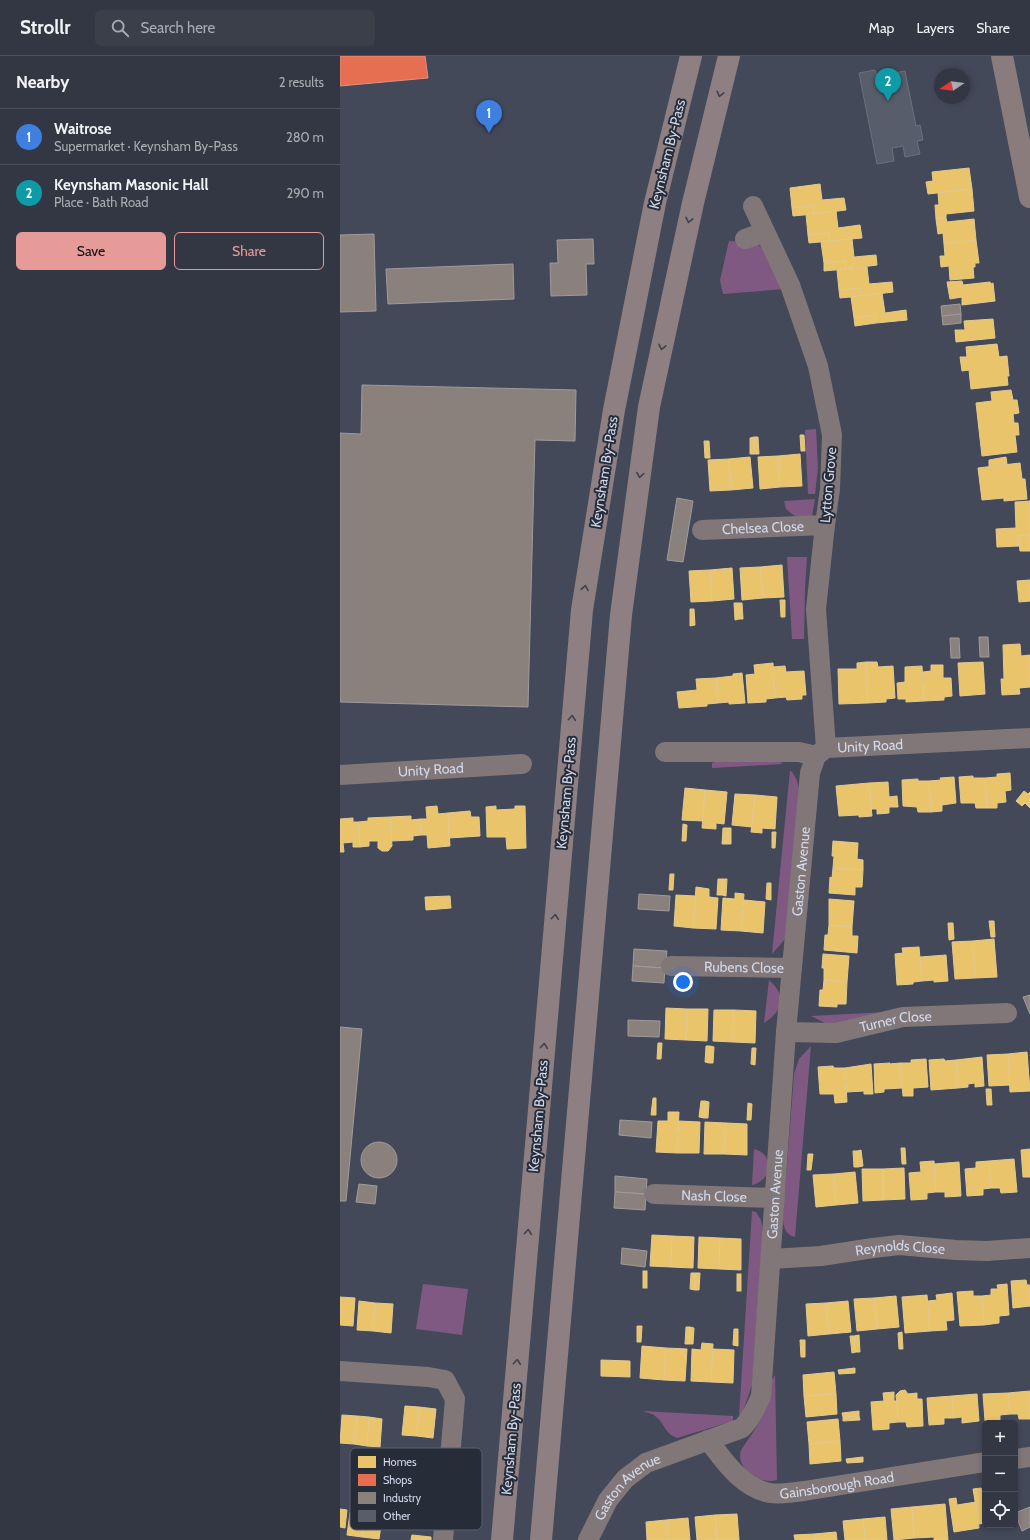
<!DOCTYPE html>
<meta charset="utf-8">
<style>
body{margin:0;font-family:Cabin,sans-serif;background:#3a3f4a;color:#f1f3f6}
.controls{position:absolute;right:12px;bottom:12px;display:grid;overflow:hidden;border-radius:6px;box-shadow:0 2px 6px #0003}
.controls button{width:36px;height:36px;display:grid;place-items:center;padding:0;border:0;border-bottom:1px solid #4d515c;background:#323743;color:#f1f3f6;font:20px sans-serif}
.compass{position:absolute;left:594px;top:12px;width:36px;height:36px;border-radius:50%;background:#323743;box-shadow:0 2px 6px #0003;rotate:257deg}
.you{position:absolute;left:343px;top:926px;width:14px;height:14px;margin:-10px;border:3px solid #fff;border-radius:50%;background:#1a73e8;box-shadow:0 0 0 6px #1a73e833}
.badge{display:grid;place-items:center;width:26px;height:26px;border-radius:50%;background:#e69b98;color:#fff;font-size:13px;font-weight:700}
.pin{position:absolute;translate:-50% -33px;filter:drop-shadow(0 1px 2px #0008)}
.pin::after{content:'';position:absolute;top:21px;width:14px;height:12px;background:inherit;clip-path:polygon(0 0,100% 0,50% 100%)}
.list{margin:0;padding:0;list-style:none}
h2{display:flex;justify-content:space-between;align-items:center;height:52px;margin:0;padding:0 16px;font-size:17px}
h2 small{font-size:13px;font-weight:400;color:#a8acb2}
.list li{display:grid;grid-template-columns:26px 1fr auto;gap:12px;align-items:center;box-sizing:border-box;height:56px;padding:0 16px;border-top:1px solid #4d515c}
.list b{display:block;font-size:15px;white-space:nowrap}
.list p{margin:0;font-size:13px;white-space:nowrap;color:#a8acb2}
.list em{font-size:13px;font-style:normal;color:#a8acb2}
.actions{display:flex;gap:8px;padding:12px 16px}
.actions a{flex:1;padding:9px 0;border:1px solid #e69b98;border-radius:6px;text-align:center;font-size:14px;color:#e69b98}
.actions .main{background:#e69b98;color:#111}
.icon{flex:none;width:22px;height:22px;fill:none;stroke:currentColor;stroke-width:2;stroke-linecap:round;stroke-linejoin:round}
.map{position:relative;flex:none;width:690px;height:1484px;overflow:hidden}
header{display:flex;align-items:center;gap:24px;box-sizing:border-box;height:56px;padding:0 20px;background:#323743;border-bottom:1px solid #4d515c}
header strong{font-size:19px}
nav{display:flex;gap:22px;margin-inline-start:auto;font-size:14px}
.search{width:280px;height:36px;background:#3a3f4a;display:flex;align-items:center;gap:10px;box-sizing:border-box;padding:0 14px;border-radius:6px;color:#a8acb2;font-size:15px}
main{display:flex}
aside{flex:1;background:#323743}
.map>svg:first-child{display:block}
.green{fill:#805983}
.homes{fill:#e9c46a;stroke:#e2ca91}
.shops{fill:#e76f51;stroke:#e08f7f}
.industry{fill:#8a817c;stroke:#9f9b9d}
.building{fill:#575d6a;stroke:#6a707e}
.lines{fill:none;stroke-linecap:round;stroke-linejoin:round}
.street{stroke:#827778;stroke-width:20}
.secondary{stroke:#8a7b7c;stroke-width:22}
.highway{stroke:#8d7f82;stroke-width:22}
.oneway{stroke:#40414b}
.labels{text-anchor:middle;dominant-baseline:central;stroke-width:4;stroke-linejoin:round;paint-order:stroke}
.street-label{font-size:14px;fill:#d1d9eb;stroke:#272c39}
.key{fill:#272c39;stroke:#5a606e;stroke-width:1}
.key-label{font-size:11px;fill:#d1d9eb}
</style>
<header>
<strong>Strollr</strong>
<div class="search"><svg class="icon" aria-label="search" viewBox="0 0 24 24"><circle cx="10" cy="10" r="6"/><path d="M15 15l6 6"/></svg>Search here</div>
<nav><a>Map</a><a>Layers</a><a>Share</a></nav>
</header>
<main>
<aside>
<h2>Nearby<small>2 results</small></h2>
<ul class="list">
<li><span class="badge" style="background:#3f7fe0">1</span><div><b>Waitrose</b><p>Supermarket · Keynsham By-Pass</p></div><em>280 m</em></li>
<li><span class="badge" style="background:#0f9aa8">2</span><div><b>Keynsham Masonic Hall</b><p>Place · Bath Road</p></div><em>290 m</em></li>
</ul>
<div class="actions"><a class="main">Save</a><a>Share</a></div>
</aside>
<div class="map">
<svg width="690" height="1484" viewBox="0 0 690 1484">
<rect width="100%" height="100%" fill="#434959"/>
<g class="green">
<path d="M389 185C399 186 411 185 420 190 430 195 440 223 445 233L383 238 380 224Z"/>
<path d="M476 373 478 412 475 438H468L465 374Z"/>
<path d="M475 443 472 460 456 461 446 453 444 445Z"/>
<path d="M447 501H467L465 532 464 583H452Z"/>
<path d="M431 703 438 704 443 708 372 712V707L375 706Z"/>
<path d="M450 714C456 720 458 726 459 735L445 883 432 898Z"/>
<path d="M429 924C447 940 443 955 424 967Z"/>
<path d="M547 956 502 968H487L471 960Z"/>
<path d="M471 990 455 1181C445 1179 443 1170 443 1161L454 1018 459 1003Z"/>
<path d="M414 1093C435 1098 432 1125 412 1129Z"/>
<path d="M412 1155 416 1156 421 1164 423 1176 412 1329 403 1355 399 1361Z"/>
<path d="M83 1228 128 1233 122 1279 76 1273Z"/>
<path d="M435 1319 437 1424C420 1429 395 1413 401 1394 418 1369 429 1355 432 1324Z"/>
<path d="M303 1355 393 1360V1365L337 1382C323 1376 326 1368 315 1360 312 1357 307 1357 303 1355Z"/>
</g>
<g class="homes">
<path d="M629 112 632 133 588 138 586 126 593 125 592 116Z"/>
<path d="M480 128 482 144 504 142 506 154 474 158 473 150 452 152 450 132Z"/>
<path d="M632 133 634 155 606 158V162L596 163 595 149H599L598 137Z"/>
<path d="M473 150 474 158 453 160 452 152Z"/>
<path d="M496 155 498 172 520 169 522 182 490 185 489 177 468 179 466 158Z"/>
<path d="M606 162 607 166 634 163 636 184 604 188 603 177 598 178 596 163Z"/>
<path d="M489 177 490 185 469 187 468 179Z"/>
<path d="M512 183 514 201 536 199 537 209 506 213 505 205 484 207 481 186Z"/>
<path d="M636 184 639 207H635V211H633L634 222 610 224 609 210 601 211 600 200H605L604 188Z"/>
<path d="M505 205 506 213 484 215V207Z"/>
<path d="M527 211 529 228 552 226 553 236 521 240 520 232 499 234 497 214Z"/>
<path d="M622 225 623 229 650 226 651 228 653 227 655 245 622 249V241L610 243 607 226Z"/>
<path d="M520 232 521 240 500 242 499 234Z"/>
<path d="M542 237 545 257 566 254 567 264 536 267 535 259 514 262 511 241Z"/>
<path d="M535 259 536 267 515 270 514 262Z"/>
<path d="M653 263 655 282 616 286 615 274H625L624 265Z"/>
<path d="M657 288 659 301 667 300 669 320H667L668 329 631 333 629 314 622 315 620 301H627L626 291Z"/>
<path d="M671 334 673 344H677L679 357 673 358 674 367H678L679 379H675L677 396 642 400 636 347 652 345 651 336Z"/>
<path d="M460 379H464L465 395H461Z"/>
<path d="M414 381H418L419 398H415Z"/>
<path d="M414 381 415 398H410V382Z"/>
<path d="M364 385H369L370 402H365Z"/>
<path d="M460 398 462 430 440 431 438 400Z"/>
<path d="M438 400 440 431 420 433 418 401Z"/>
<path d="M410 401 413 432 391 434 389 403Z"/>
<path d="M666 401 667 408 649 410V404Z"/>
<path d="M389 403 391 434 370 435 368 404Z"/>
<path d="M680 407 682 423H685L687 443 664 445V442L642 444 638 412Z"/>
<path d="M690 445V479L678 480 679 490 657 491 656 473 676 472 675 446Z"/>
<path d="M690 479V495H680L678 480Z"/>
<path d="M442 509 444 541 423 542 420 511Z"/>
<path d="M420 511 423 542 402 544 400 512Z"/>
<path d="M392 512 394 543 372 545 370 514Z"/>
<path d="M370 514 372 545 351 546 349 515Z"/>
<path d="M690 524V545L679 546 677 525Z"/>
<path d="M440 544H445V561H441Z"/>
<path d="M394 547H398L399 563 395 564Z"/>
<path d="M398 547H402L403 563H399Z"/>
<path d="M350 553H354L355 569 350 570Z"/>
<path d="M680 588 681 600 690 599V631L679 632 680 638 662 639 661 623H664L663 589Z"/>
<path d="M526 606 528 647 499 648 498 613H517V607Z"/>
<path d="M526 606H537L538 611 553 610 555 642 546 643V646L528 647Z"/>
<path d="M643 606 645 638 620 640 618 607Z"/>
<path d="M433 607 435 642 426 643V646L408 647 406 619 415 618 414 609Z"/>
<path d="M591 609H603V622H611L612 640 604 641V644L584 645 583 616 591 615Z"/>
<path d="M445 610 446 616 464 615 466 639H462V643L447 644 446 641 435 642 433 611Z"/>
<path d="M582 610 584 645 566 646V643H558L557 627 565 626V611Z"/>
<path d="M402 617 405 647 389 648V646L378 647 376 622 393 620V618Z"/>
<path d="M376 622 378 647 367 648V650L339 652 337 636 357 634 356 623Z"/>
<path d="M670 717 671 734 665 735 666 746 657 747V752H647L645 722 657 721V718Z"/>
<path d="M633 720V722H645L647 752H636L635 747H621L619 721Z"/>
<path d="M614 721 616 747 602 749V755L591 756 589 725 601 724 600 722Z"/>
<path d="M578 723V725H589L591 756H578L577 751 563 750 562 724Z"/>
<path d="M548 726 549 741 557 740 558 751H549V757L537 758V753H531L529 727Z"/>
<path d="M529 727 532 760 519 761V759L499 760 496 730Z"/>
<path d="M345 732 365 734 363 765 342 764Z"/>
<path d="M365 734 387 736 384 768 376 767V773L362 772Z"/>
<path d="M684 735 688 738 690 736V752L685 747 682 750 676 745Z"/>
<path d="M395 738 415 739 412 771 392 769Z"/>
<path d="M415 739 437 741 435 773 422 772V777L411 776Z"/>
<path d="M97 750 98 758 108 757 110 790 88 792 87 779H81L80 763H87L86 751Z"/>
<path d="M156 750V754L175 753V750H185L186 792 167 793 166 781H147L146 751Z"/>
<path d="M130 755 131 761H139L140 780 109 782 108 757Z"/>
<path d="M71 760V764L80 763 81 779 73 780V784L51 785 50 761Z"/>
<path d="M50 761 52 790 48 795H42L38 792V785H29V790L20 791 18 766 28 765V762Z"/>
<path d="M13 762V766H18L20 791H13V786L3 787 4 796H0V763Z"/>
<path d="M343 768 347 769 346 785H342Z"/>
<path d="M383 772H388L386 788H382Z"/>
<path d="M388 772H391V788H386Z"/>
<path d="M432 776H436L435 792H432Z"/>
<path d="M493 785 518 787 517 803 523 804V814L493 812 494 800H492Z"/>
<path d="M493 812 523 814 522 831H515V839L489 837 490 821 492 822Z"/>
<path d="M330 818H334L333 834H329Z"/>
<path d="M378 823H382V839H377Z"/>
<path d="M382 823H387L386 840 382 839Z"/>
<path d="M427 827H431V844L426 843Z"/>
<path d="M356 831 369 833V841L378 842 376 873 353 872Z"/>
<path d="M395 837 404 838 401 875 381 874 383 842 395 843Z"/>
<path d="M336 839 356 840 353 872 334 870Z"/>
<path d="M110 840 111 852 86 854 85 841Z"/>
<path d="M489 843 514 845 512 871 489 869Z"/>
<path d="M404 844 425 846 423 877 401 875Z"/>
<path d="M649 865H654L655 881H651Z"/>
<path d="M608 867H613L614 883 609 884Z"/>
<path d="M489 869 512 871V880H518L517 897 484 894 485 879H488Z"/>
<path d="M654 883 657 921 635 922 633 885Z"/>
<path d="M633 885 635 922 615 923 612 886Z"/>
<path d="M579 891 582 925 573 926V928L557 929 555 898 563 897 562 892Z"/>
<path d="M483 898 509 900 507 926 484 924V912H482Z"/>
<path d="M606 899 608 925 594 926V924L582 925 580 901Z"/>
<path d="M484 924 507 926 506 948H497V951L479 950 480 934H483Z"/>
<path d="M326 952 347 953 346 984 325 983Z"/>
<path d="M347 953H368L367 985 346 984Z"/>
<path d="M374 954H394L393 986 373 985Z"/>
<path d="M394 954 416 955 415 987 393 986Z"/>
<path d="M318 987H322L321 1003H317Z"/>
<path d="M366 990H370L369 1007 365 1006Z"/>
<path d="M370 990 374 991 373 1007H369Z"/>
<path d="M412 992H416L415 1009 411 1008Z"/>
<path d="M687 996 690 1035 670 1036 668 998Z"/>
<path d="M668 998 670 1029 649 1030 647 999Z"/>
<path d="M642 1001 644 1030 635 1031V1027L628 1028V1031L618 1032 616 1004Z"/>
<path d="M586 1003 588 1031 573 1032V1040H563L560 1007H571V1004Z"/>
<path d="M604 1003 605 1005 616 1004 618 1032 591 1034 589 1004Z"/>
<path d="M550 1007 549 1008 560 1007 562 1032 544 1033V1036L535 1037 534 1008Z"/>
<path d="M531 1008 533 1038H524V1035L507 1036 505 1012Z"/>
<path d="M493 1010 494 1012H505L507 1046 495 1047 494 1038H480L478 1011Z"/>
<path d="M646 1033H651L652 1049H647Z"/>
<path d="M313 1042H316V1059H311Z"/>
<path d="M361 1045H365L364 1062 359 1061Z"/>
<path d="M365 1045 369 1046 368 1062H364Z"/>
<path d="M408 1047 412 1048 411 1064H407Z"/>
<path d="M328 1056H339L337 1097 316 1096 318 1065H328Z"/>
<path d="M339 1065 360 1066 359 1097H337Z"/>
<path d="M365 1066 386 1067 384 1098H364Z"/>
<path d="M386 1067 407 1068V1099L384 1098Z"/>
<path d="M561 1092H565L566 1108H562Z"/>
<path d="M690 1093V1121H683L681 1094Z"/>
<path d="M521 1094 523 1110 518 1111 517 1095Z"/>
<path d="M513 1095H517L518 1111H514Z"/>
<path d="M468 1098H473L471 1114H467Z"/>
<path d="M674 1103 677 1136 661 1137 660 1132H651L649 1105Z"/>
<path d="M594 1105 596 1136 587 1137V1143L571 1144 569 1117 581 1116 580 1106Z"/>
<path d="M649 1105 651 1132 643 1133V1139L627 1140 625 1113 636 1112V1106Z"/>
<path d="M619 1106 621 1140 605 1141V1136H596L594 1108Z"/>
<path d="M564 1112 565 1143 543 1144V1113Z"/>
<path d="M522 1113H543V1144L523 1145Z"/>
<path d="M515 1116 518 1147 496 1149 494 1118Z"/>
<path d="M494 1118 496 1149 476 1151 473 1119Z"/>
<path d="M312 1179 332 1180 331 1211 310 1210Z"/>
<path d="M332 1180 354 1181 353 1212 331 1211Z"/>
<path d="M359 1181 380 1182 379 1213 358 1212Z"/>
<path d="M380 1182 401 1183V1214L379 1213Z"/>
<rect x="303" y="1215" width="4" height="17"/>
<path d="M351 1217H355V1234L350 1233Z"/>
<path d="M355 1217H360L359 1234H355Z"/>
<rect x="397" y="1218" width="4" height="17"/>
<path d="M686 1224 687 1229H690V1250L673 1252 671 1225Z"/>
<path d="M667 1228 669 1259 659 1260V1267L644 1269 642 1240 651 1239V1233H658L657 1229Z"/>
<path d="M633 1235V1240H642L644 1269 620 1270 617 1236Z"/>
<path d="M612 1237 614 1264 606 1265 607 1274 590 1275 588 1245 597 1244 596 1239Z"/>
<path d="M587 1239 590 1275 565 1277 562 1241Z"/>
<path d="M556 1240 559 1271 537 1273 534 1242Z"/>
<path d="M0 1241 15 1242 13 1270 0 1269Z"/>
<path d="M534 1242 537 1273 517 1275 514 1243Z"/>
<path d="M19 1245 35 1247 33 1275 17 1274Z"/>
<path d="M508 1245 511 1276 489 1278 486 1247Z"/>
<path d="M35 1247 53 1248 51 1277 33 1275Z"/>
<path d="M486 1247 489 1278 468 1280 466 1248Z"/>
<path d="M297 1270H302L301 1286H297Z"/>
<path d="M346 1271H350L349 1288H345Z"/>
<path d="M350 1271 354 1272 353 1288H349Z"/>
<path d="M394 1273H398V1290L393 1289Z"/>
<path d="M562 1276 563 1293H559L558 1277Z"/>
<path d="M519 1279 520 1296H516L514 1280Z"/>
<path d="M510 1280H514L516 1296 512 1297Z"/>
<path d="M460 1284H465V1301H461Z"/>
<path d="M362 1287 373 1288 371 1326 351 1325 352 1293 361 1294Z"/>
<path d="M302 1290 326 1292 324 1324 300 1322Z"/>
<path d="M326 1292 347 1293 345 1325 324 1324Z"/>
<path d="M373 1293 394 1294 393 1327 371 1326Z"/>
<path d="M261 1304 290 1305V1321L261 1320Z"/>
<path d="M515 1312V1317L499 1318 498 1314Z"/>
<path d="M494 1316 496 1338 464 1340 463 1319Z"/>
<path d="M565 1334 568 1338 577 1337V1343H582L583 1370 567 1371 566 1366H558L556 1339 560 1335Z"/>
<path d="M690 1335V1363H679L678 1358H670L668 1337Z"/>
<path d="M554 1336V1345H557L558 1366 549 1367V1373L533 1374 531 1346 544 1345 543 1337Z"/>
<path d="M668 1337 670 1358 660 1359V1364L645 1365 643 1338Z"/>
<path d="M496 1338 497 1358 466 1361 464 1340Z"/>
<path d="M637 1338 639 1365 622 1367V1361L614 1362 612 1340Z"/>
<path d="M612 1340 614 1362H604V1368L589 1369 587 1342Z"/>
<path d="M65 1350 79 1351 77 1380 62 1379Z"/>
<path d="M79 1351 96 1353 93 1382 77 1380Z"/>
<path d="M519 1355V1360L503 1361 502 1357Z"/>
<path d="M2 1359 17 1360 14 1388 0 1387Z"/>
<path d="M17 1360 29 1361 27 1390 14 1388Z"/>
<path d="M519 1360 520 1364 503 1365V1361Z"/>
<path d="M29 1361 42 1363 40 1391 27 1390Z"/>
<path d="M498 1363 500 1385 469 1388 467 1366Z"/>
<path d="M500 1385 501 1405 470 1408 469 1388Z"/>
<path d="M523 1401V1406L507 1407 506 1403Z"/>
<path d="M641 1432 643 1439H645V1467L639 1468 633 1433Z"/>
<path d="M44 1436 53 1437 51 1457 43 1456 39 1483 22 1481 27 1444 43 1446Z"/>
<path d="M616 1442 617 1449 636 1446 639 1472 614 1476 609 1443Z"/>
<path d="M605 1448 608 1484H594V1481L574 1482 572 1451Z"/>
<path d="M11 1450 26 1452 22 1481 7 1479Z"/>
<path d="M572 1451 574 1482 554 1484 551 1453Z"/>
<path d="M0 1453 7 1454 5 1472 0 1471Z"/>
<path d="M397 1458 399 1484H377L375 1459Z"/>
<path d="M375 1459 377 1484H357L355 1461Z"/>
<path d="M545 1461 547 1484H525L523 1463Z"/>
<path d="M348 1462 350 1484H328L326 1464Z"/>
<path d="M523 1463 525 1484H505L503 1465Z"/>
<path d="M326 1464 328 1484H307L306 1466Z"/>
<path d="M496 1476 497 1484H475L474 1478Z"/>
<path d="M474 1478 475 1484H455L454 1479Z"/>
<path d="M72 1479 91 1481V1484H71Z"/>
</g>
<path class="shops" d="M0 0H85L88 22 0 30Z"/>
<g class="industry">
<path d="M34 178 36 255 0 256V179Z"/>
<path d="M253 183 254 208H246L247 239 211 240 210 207H218L217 184Z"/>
<path d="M173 208 174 243 48 248 46 213Z"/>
<path d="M620 248 621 258 602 260 601 250Z"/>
<path d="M621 258V267L603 269 602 260Z"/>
<path d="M22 329 236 334 235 385 195 384 188 651 0 646V377L21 378Z"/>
<path d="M337 442 353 445 343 506 327 504Z"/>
<path d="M639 581H648L649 601H640Z"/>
<path d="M610 582H619L620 602H611Z"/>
<path d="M299 838 330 840 329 855 298 853Z"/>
<path d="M294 893 327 895 325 912 293 910Z"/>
<path d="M293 910 325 912 324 927 292 925Z"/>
<path d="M690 939V958L683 941Z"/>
<path d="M288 964 320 965 319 981 288 980Z"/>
<path d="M0 971 22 973 6 1145H0Z"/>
<path d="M280 1064 312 1066 311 1082 279 1079Z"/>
<circle cx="39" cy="1104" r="18"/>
<path d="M275 1120 307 1123 306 1138 275 1136Z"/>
<path d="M19 1128 37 1130 35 1148 16 1146Z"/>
<path d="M275 1136 306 1138 305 1154 274 1152Z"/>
<path d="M282 1192 307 1195 305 1211 281 1208Z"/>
<path d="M690 1451V1471L682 1475 675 1457Z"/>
</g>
<path class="building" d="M535 14 537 20 565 15 576 70 580 69 583 84 577 85 580 98 565 101 563 90 552 92 554 105 537 108 519 17Z"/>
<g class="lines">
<g class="street">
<path d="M413 150 450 229 478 310 492 379 490 433 485 469 476 553 486 692"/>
<path d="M405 183 425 176"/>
<path id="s1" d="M362 474 485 469"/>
<path d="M325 696H459L476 700"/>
<path id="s2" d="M476 700 486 692 690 682"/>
<path id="s3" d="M0 719 182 708"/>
<path id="s4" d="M331 910 452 912"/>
<path id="s5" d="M446 976 496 977 563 961 667 957"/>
<path id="s6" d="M314 1138 435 1142"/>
<path id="s7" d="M431 1203 481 1200 533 1192 559 1189 616 1194 647 1195 690 1192"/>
<path d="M0 1315 88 1321 105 1324 115 1343 103 1484"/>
<path id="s8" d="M368 1384C384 1405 402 1432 430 1437 441 1439 453 1436 464 1435L645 1406"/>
<path d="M675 1403 690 1401"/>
<path id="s9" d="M248 1484 268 1444 285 1423 306 1407 402 1372C411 1363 416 1352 421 1340L446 976 470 717 476 700"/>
</g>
<path class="secondary" d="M662 0 690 141"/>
<g class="highway">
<path d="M162 1484 242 554 274 354 315 147 351 0"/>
<path d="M201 1484 281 559 309 351 353 147 389 0"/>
</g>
</g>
<defs><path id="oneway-chevron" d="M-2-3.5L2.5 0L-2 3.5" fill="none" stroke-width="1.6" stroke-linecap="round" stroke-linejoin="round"/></defs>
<g class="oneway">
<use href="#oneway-chevron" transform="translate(380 38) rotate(104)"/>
<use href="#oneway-chevron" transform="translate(349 164) rotate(102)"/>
<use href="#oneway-chevron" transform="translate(322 291) rotate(102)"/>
<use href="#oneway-chevron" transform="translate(300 419) rotate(98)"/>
<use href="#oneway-chevron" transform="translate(245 532) rotate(-81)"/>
<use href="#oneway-chevron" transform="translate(232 662) rotate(-85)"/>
<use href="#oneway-chevron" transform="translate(215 861) rotate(-85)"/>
<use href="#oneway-chevron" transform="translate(204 990) rotate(-85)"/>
<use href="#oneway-chevron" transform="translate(188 1176) rotate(-85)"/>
<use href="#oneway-chevron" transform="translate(177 1306) rotate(-85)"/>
</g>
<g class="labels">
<g class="street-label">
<text transform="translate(327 98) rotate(-76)">Keynsham By-Pass</text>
<text transform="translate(264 416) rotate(-81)">Keynsham By-Pass</text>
<text transform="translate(488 429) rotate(-85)">Lytton Grove</text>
<text stroke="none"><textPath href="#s1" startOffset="61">Chelsea Close</textPath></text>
<text stroke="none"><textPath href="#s2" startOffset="57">Unity Road</textPath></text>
<text stroke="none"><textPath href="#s3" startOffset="91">Unity Road</textPath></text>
<text transform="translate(226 737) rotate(-85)">Keynsham By-Pass</text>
<text stroke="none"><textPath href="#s9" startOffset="764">Gaston Avenue</textPath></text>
<text stroke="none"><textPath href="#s4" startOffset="73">Rubens Close</textPath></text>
<text stroke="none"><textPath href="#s5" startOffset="111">Turner Close</textPath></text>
<text transform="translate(198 1060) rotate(-85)">Keynsham By-Pass</text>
<text stroke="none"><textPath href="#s9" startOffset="440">Gaston Avenue</textPath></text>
<text stroke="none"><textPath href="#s6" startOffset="60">Nash Close</textPath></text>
<text stroke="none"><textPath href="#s7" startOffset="130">Reynolds Close</textPath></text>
<text transform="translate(171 1383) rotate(-85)">Keynsham By-Pass</text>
<text stroke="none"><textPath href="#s8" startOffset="151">Gainsborough Road</textPath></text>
<text stroke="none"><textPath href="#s9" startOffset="68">Gaston Avenue</textPath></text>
</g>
</g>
<rect x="10" y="1392" width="132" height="82" rx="6" class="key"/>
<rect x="18" y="1400" width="18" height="12" fill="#e9c46a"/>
<rect x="18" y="1418" width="18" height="12" fill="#e76f51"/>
<rect x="18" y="1436" width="18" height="12" fill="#8a817c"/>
<rect x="18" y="1454" width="18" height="12" fill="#575d6a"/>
<g class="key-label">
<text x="43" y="1410">Homes</text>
<text x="43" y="1428">Shops</text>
<text x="43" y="1446">Industry</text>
<text x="43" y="1464">Other</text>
</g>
</svg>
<div class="controls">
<button>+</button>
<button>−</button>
<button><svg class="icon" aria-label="locate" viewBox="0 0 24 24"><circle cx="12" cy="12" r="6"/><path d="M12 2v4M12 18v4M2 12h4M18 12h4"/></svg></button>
</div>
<svg class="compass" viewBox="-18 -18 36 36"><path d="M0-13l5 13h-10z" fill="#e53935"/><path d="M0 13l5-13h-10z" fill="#a8acb2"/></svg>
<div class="you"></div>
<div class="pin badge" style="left:149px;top:77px;background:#3f7fe0">1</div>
<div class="pin badge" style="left:548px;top:45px;background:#0f9aa8">2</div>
</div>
</main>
